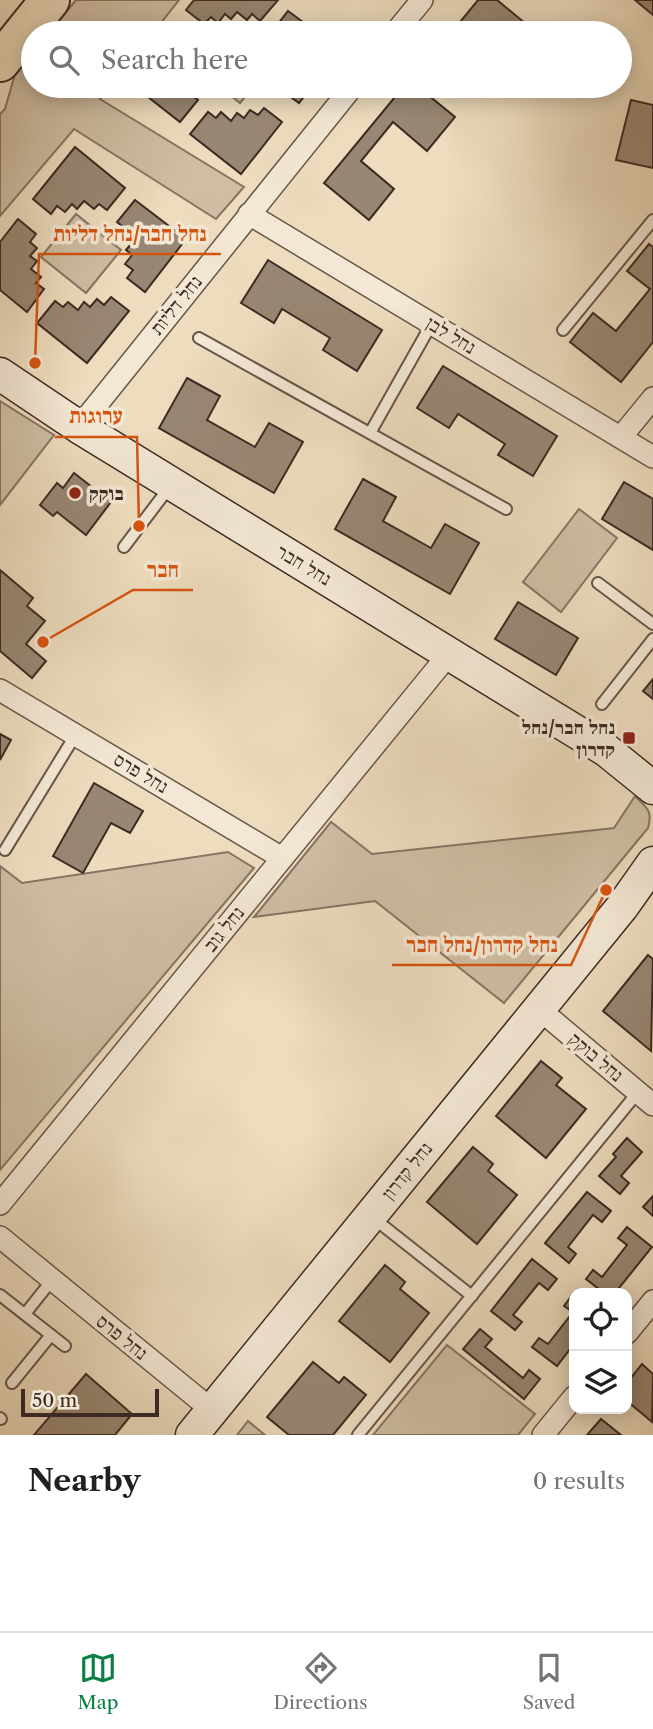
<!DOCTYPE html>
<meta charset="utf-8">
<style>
body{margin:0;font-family:"Libre Caslon Text","Frank Ruhl Libre",serif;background:#f6f6f6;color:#202124}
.controls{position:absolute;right:21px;bottom:21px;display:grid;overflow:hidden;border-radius:14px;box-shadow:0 4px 18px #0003}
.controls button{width:63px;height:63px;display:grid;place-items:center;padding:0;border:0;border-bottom:2px solid #e0e0e0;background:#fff;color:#202124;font:35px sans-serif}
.scale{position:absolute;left:21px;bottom:18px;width:138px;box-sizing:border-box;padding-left:7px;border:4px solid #3c2a23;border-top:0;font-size:19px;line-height:24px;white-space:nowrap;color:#3c2a23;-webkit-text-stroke:5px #f3e8d5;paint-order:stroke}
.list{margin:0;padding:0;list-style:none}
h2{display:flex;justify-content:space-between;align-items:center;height:91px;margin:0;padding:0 28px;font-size:30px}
h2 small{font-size:23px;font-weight:400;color:#757577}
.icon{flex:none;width:38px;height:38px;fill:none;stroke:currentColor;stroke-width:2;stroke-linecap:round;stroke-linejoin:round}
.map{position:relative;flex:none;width:653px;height:1435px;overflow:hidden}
.search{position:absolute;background:#fff;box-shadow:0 4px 18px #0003;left:21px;right:21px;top:21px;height:77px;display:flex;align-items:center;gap:18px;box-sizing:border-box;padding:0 24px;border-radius:38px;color:#757577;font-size:26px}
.sheet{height:196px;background:#fff}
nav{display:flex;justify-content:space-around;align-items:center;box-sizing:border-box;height:98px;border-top:2px solid #e0e0e0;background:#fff;font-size:19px;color:#757577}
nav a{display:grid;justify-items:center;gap:4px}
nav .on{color:#0b8043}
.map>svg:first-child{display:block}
.green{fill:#cfbea4;stroke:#867464;stroke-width:2}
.building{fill:#988774;stroke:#3c2a23;stroke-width:2}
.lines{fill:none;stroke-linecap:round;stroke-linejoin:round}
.lane-casing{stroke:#68564a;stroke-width:14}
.street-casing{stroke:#68564a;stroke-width:24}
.secondary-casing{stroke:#3c2a23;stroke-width:35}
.highway-casing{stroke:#3c2a23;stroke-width:42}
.lane{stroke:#f3e8d5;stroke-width:10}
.street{stroke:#f3e8d5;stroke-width:21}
.secondary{stroke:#f3e8d5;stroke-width:32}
.highway{stroke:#eddcbe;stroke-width:38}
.poi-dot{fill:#8f2418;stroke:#f3e8d5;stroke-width:2.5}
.labels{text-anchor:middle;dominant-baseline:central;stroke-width:7;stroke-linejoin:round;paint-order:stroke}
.street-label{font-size:19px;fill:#3c2a23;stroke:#f3e8d5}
.poi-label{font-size:19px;font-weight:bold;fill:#3c2a23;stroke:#f3e8d5;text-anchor:start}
.leader{fill:none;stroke:#d7540e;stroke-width:2.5}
.callout-dot{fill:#d7540e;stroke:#f3e8d5;stroke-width:2.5}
.callout-label{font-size:21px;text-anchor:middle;font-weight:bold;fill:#d7540e;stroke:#f3e8d5;stroke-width:7;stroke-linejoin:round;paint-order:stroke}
</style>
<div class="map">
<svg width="653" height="1435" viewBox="0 0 653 1435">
<rect width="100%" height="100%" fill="#eddcbe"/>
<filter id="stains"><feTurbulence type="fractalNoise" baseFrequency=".00286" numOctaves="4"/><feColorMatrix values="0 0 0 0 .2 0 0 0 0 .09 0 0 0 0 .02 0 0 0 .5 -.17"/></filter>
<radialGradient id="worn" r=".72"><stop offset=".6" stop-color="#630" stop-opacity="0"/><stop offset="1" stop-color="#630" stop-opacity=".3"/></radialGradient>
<g class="green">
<path d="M76 0H179L153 33H49Z"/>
<path d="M33 52V86H110L100 99 244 187 216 219 74 129 0 216V114L5 109 15 74Z"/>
<path d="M219 86H254L240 103Z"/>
<path d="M76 214 121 250 86 293 41 257Z"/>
<path d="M0 401 54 435 0 505Z"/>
<path d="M579 509 617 538 561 612 523 582Z"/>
<path d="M635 796C647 808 653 811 648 828L504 1003 375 901 254 917 331 822 372 854 614 828Z"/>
<path d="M228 852 254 868 0 1170V866L22 883Z"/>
<path d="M447 1345 535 1414 518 1435H373Z"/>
<path d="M248 1421 265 1435H237Z"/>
</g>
<g class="building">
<path d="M194 0H278L260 21 252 14 247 20 237 12 231 19 225 14 218 23 211 17 204 24 186 10Z"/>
<path d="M478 0H497L531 28 526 33H474L460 22Z"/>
<path d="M635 0H653V15Z"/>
<path d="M288 11 318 33H271Z"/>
<path d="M134 86H192L194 88 190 94 198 100 180 122Z"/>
<path d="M282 86H312L299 103 280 89Z"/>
<path d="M404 86H417L455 117 427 151 393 122 361 161 394 189 369 220 324 183Z"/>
<path d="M631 100 653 105V168L616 160Z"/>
<path d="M264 108 282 122 241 174 190 134 208 112 216 118 221 112 231 121 237 113 244 118 250 110 258 115Z"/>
<path d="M75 147 125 188 107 210 99 204 94 209 84 201 77 209 72 204 65 212 57 206 51 214 33 199Z"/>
<path d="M135 200 186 239 145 292 127 278 133 270 125 264 132 255 126 250 132 243 121 235 126 229 117 222Z"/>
<path d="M18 219 36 234 30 242 37 248 30 256 37 261 31 269 41 277 36 283 44 289 27 312 0 290V242Z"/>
<path d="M649 244 653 247V342L621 382 570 342 593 313 616 331 650 289 627 271Z"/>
<path d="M268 260 382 330 357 371 323 350 330 338 282 309 274 323 241 303Z"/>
<path d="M111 297 129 311 87 363 37 323 55 301 63 307 68 302 78 310 84 302 90 307 97 299 104 305Z"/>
<path d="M443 366 557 436 533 476 498 455 505 444 458 414 449 428 417 408Z"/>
<path d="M187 378 220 396 207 420 255 447 269 423 303 442 274 493 159 428Z"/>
<path d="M74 473 111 502 86 535 57 512 53 516 40 505 57 483 63 488Z"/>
<path d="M363 479 396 497 383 521 431 548 445 524 479 543 450 594 335 529Z"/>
<path d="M624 482 653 499V550L602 519Z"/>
<path d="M0 570 33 598 27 606 45 621 26 644 46 661 32 678 0 651Z"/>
<path d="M518 602 578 638 556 675 495 639Z"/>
<path d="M653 679V699L643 691Z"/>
<path d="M0 734 11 740 0 760Z"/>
<path d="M94 783 143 811 130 833 111 823 83 873 53 856Z"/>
<path d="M648 955 653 959 651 1051 603 1011Z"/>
<path d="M541 1061 562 1078 556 1085 586 1109 546 1158 496 1116Z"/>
<path d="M627 1138 642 1152 621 1176 629 1183 620 1194 599 1176 616 1157 613 1154Z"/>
<path d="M473 1147 493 1164 488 1171 517 1195 477 1244 427 1202Z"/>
<path d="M587 1192 611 1211 602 1222 593 1215 568 1247 576 1254 569 1263 545 1243Z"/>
<path d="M653 1196V1216L643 1207Z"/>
<path d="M627 1227 652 1247 615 1293H604L586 1279 593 1270 602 1277 627 1245 618 1238Z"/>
<path d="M532 1259 557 1279 548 1290 539 1283 513 1315 522 1322 515 1330 491 1311Z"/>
<path d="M385 1265 405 1282 400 1289 429 1313 390 1362 339 1321Z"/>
<path d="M573 1294 574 1344 557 1366 532 1347 539 1338 548 1344 573 1312 564 1306Z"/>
<path d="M480 1329 492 1339 485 1347 523 1378 529 1370 540 1379 524 1399 463 1349Z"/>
<path d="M313 1362 339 1383 344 1377 366 1395 333 1435H289L267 1417Z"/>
<path d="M642 1364 653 1374 652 1422 627 1401V1383Z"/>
<path d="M86 1374 132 1414 115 1435H34Z"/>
<path d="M601 1419 621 1435H587Z"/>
</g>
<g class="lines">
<defs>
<g id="lane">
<path d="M563 330 653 220"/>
<path d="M199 338 506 509"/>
<path d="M370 433 432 323"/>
<path d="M124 547 171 485"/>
<path d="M598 583 653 624"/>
<path d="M602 704 653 639"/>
<path d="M5 850 76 734"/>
<path d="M372 1217 472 1296"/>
<path d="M0 1295 65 1346"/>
<path d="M25 1314 52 1280"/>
<path d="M12 1383 51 1335"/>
<path d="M0 1418 1 1419"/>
<path d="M358 1435 638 1092"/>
</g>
<g id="street">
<path d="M395 33 422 0"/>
<path d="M249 214 653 457"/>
<path d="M79 427 353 86"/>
<path d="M621 437 653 398"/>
<path d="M0 690 282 858"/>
<path d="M539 1009 653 1105"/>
<path d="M0 1204 449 654"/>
<path d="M0 1237 212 1410"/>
<path d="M627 1333 653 1301"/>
<path d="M543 1435 574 1397"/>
</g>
<g id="secondary">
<path d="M0 374 79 427 606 750 653 788"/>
<path d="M192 1435 622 907 653 863"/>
</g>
<path id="highway" d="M0 62 50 0"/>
</defs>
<use href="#lane" class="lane-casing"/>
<use href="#street" class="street-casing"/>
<use href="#secondary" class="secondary-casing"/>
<use href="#highway" class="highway-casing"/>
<use href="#lane" class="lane"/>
<use href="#street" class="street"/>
<use href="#secondary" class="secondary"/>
<use href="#highway" class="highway"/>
</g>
<g class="poi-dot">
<circle cx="75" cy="493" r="7"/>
<rect x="622" y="731" width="14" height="14" rx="3.5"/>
</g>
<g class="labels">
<g class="street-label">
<text transform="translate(176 305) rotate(-51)">נחל דליות</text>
<text transform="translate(451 335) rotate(31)">נחל לבן</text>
<text transform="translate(304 565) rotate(31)">נחל חבר</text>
<text transform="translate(141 773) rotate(31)">נחל פרס</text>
<text transform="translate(224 929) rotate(-51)">נחל גוב</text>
<text transform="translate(596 1057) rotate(40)">נחל בוקק</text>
<text transform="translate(407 1171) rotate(-51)">נחל קדרון</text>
<text transform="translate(122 1337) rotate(39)">נחל פרס</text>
</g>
<g class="poi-label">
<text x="89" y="493">בוקק</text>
<text x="615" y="727" text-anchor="end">נחל חבר/נחל<tspan x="615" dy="22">קדרון</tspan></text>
</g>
</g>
<path class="leader" d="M35 363L39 254H221M139 526L137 437H55M43 642L133 590H193M606 890L571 965H392"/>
<g class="callout-dot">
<circle cx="35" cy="363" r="7"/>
<circle cx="139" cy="526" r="7"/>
<circle cx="43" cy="642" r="7"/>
<circle cx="606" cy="890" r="7"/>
</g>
<g class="callout-label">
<text x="130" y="241">נחל חבר/נחל דליות</text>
<text x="96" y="423">ערוגות</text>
<text x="163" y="577">חבר</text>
<text x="482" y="952">נחל קדרון/נחל חבר</text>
</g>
<rect width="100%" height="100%" filter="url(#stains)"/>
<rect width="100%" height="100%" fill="url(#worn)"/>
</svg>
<div class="controls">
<button><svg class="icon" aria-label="locate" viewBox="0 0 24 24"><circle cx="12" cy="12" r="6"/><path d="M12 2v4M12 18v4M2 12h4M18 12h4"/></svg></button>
<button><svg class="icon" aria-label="layers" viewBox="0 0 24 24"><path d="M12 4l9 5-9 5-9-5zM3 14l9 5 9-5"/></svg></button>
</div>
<div class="scale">50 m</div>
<div class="search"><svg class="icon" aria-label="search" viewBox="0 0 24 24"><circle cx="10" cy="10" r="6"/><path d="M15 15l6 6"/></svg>Search here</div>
</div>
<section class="sheet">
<h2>Nearby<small>0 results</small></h2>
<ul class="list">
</ul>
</section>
<nav>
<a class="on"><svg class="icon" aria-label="map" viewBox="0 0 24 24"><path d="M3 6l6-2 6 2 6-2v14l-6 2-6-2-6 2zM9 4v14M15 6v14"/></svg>Map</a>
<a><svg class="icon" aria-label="directions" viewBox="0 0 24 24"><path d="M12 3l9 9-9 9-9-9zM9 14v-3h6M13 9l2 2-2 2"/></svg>Directions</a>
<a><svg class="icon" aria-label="saved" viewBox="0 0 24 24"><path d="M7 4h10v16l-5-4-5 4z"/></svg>Saved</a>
</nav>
